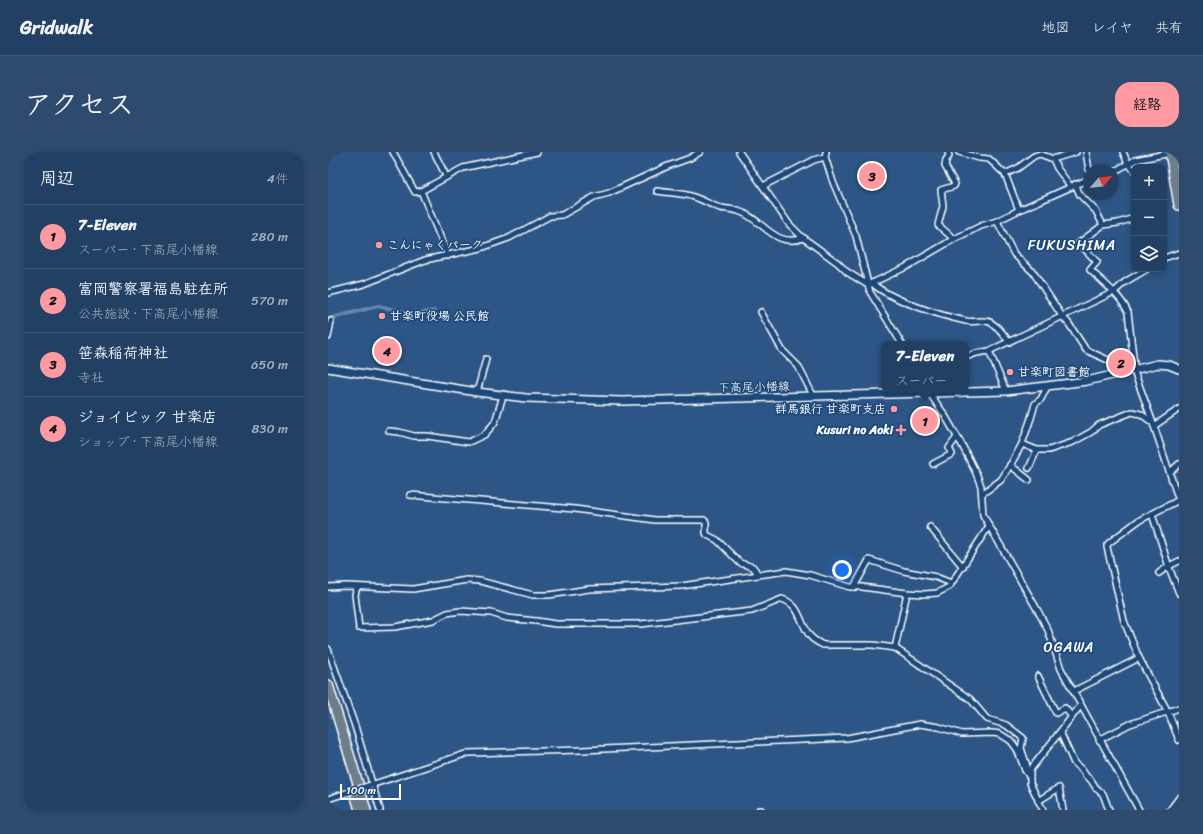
<!DOCTYPE html>
<html lang="ja">
<meta charset="utf-8">
<style>
body{margin:0;font-family:Sriracha,"Klee One",sans-serif;background:#2e4b6d;color:#f1f3f6}
.controls{position:absolute;right:12px;top:12px;display:grid;overflow:hidden;border-radius:8px;box-shadow:0 2px 6px #0003}
.controls button{width:36px;height:36px;display:grid;place-items:center;padding:0;border:0;border-bottom:1px solid #3f5978;background:#224064;color:#f1f3f6;font:20px sans-serif}
.compass{position:absolute;left:755px;top:12px;width:36px;height:36px;border-radius:50%;background:#224064;box-shadow:0 2px 6px #0003;rotate:63deg}
.scale{position:absolute;left:12px;bottom:10px;width:61px;box-sizing:border-box;padding-left:4px;border:2px solid #fff;border-top:0;font-size:11px;line-height:14px;white-space:nowrap;color:#fff;-webkit-text-stroke:3px #1f4a7a;paint-order:stroke}
.you{position:absolute;left:514px;top:418px;width:14px;height:14px;margin:-10px;border:3px solid #fff;border-radius:50%;background:#1a73e8;box-shadow:0 0 0 6px #1a73e833}
.badge{display:grid;place-items:center;width:26px;height:26px;border-radius:50%;background:#ff9aa2;color:#111;font-size:13px;font-weight:700}
.pin{position:absolute;translate:-50% -50%;border:2px solid #fff;box-shadow:0 1px 4px #0006}
.popup{position:absolute;left:553px;top:189px;width:88px;height:52px;box-sizing:border-box;display:grid;place-content:center;border-radius:8px;background:#224064;filter:drop-shadow(0 1px 3px #0005);font-size:13px;white-space:nowrap;color:#a2afbf}
.popup b{font-size:15px;color:#f1f3f6}
.popup::after{content:'';position:absolute;left:50%;top:100%;margin-left:-8px;border:8px solid transparent;border-top-color:#224064}
.list{margin:0;padding:0;list-style:none}
h2{display:flex;justify-content:space-between;align-items:center;height:52px;margin:0;padding:0 16px;font-size:17px}
h2 small{font-size:13px;font-weight:400;color:#a2afbf}
.list li{display:grid;grid-template-columns:26px 1fr auto;gap:12px;align-items:center;box-sizing:border-box;height:64px;padding:0 16px;border-top:1px solid #3f5978}
.list b{display:block;font-size:15px;white-space:nowrap}
.list p{margin:0;font-size:13px;white-space:nowrap;color:#a2afbf}
.list em{font-size:13px;font-style:normal;color:#a2afbf}
.icon{flex:none;width:22px;height:22px;fill:none;stroke:currentColor;stroke-width:2;stroke-linecap:round;stroke-linejoin:round}
.map{position:relative;flex:none;width:851px;height:658px;overflow:hidden;border-radius:16px}
header{display:flex;align-items:center;gap:24px;box-sizing:border-box;height:56px;padding:0 20px;background:#224064;border-bottom:1px solid #3f5978}
header strong{font-size:19px}
nav{display:flex;gap:22px;margin-inline-start:auto;font-size:14px}
.intro{display:flex;align-items:center;justify-content:space-between;box-sizing:border-box;height:96px;padding:0 24px}
h1{margin:0;font-size:28px}
.button{padding:10px 18px;border-radius:16px;background:#ff9aa2;color:#111;font-size:14px;font-weight:700}
main{display:flex;gap:24px;padding:0 24px}
aside{flex:1;background:#224064;border-radius:16px;box-shadow:0 2px 6px #0003}
.map>svg:first-child{display:block}
.lines{fill:none;stroke-linecap:round;stroke-linejoin:round}
.canal{stroke:#6287ae;stroke-width:4}
.street-casing{stroke:#fff;stroke-width:8}
.secondary-casing{stroke:#fff;stroke-width:10}
.highway-casing{stroke:#fff;stroke-width:12}
.street{stroke:#1f4a7a;stroke-width:5}
.secondary{stroke:#1f4a7a;stroke-width:7}
.highway{stroke:#6c7d8b;stroke-width:9}
.street-bridge-casing{stroke:#fff;stroke-width:8;stroke-linecap:butt}
.street-bridge{stroke:#1f4a7a;stroke-width:5}
.poi-dot{fill:#ff9aa2;stroke:#1f4a7a;stroke-width:1.5}
.labels{text-anchor:middle;dominant-baseline:central;stroke-width:3.5;stroke-linejoin:round;paint-order:stroke}
.poi-label{font-size:12px;font-weight:bold;fill:#fff;stroke:#1f4a7a;text-anchor:start}
.street-label{font-size:12px;fill:#fff;stroke:#1f4a7a}
.quarter-label{font-size:14px;letter-spacing:1px;fill:#fff;stroke:#1f4a7a}
</style>
<header>
<strong>Gridwalk</strong>
<nav><a>地図</a><a>レイヤ</a><a>共有</a></nav>
</header>
<div class="intro"><h1>アクセス</h1><a class="button">経路</a></div>
<main>
<aside>
<h2>周辺<small>4件</small></h2>
<ul class="list">
<li><span class="badge">1</span><div><b>7-Eleven</b><p>スーパー · 下高尾小幡線</p></div><em>280 m</em></li>
<li><span class="badge">2</span><div><b>富岡警察署福島駐在所</b><p>公共施設 · 下高尾小幡線</p></div><em>570 m</em></li>
<li><span class="badge">3</span><div><b>笹森稲荷神社</b><p>寺社</p></div><em>650 m</em></li>
<li><span class="badge">4</span><div><b>ジョイピック 甘楽店</b><p>ショップ · 下高尾小幡線</p></div><em>830 m</em></li>
</ul>
</aside>
<div class="map">
<svg width="851" height="658" viewBox="0 0 851 658">
<rect width="100%" height="100%" fill="#2d5585"/>
<filter id="ink" filterUnits="userSpaceOnUse"><feTurbulence type="fractalNoise" baseFrequency=".025" numOctaves="2"/><feDisplacementMap in="SourceGraphic" scale="8" xChannelSelector="R" yChannelSelector="G"/><feConvolveMatrix kernelMatrix="1 2 1 2 8 2 1 2 1" color-interpolation-filters="sRGB"/></filter>
<g filter="url(#ink)">
<g class="lines">
<path class="canal" d="M0 167 50 154 86 162 106 159"/>
<defs>
<g id="street">
<path d="M65 0 87 40 93 39 135 16 209 0"/>
<path d="M106 0 118 24"/>
<path d="M411 0 461 72 474 85 510 111 519 120 540 133"/>
<path d="M498 0 497 5 505 30 528 84 542 140 574 192"/>
<path d="M620 0 621 4 618 8 617 14 627 32 626 34 613 38 615 54 610 73 626 87"/>
<path d="M631 0 651 6 661 7 677 22 691 58"/>
<path d="M758 0 761 18"/>
<path d="M795 0 800 12 806 18"/>
<path d="M725 7 729 16 743 35"/>
<path d="M785 20 807 8 843 1"/>
<path d="M677 22 690 16 706 4 712 2 725 7 748 0"/>
<path d="M747 32 752 43 768 59 775 73 751 91 769 110 762 118C776 131 792 143 800 160L807 222 825 271 851 349"/>
<path d="M435 34 486 8 497 5"/>
<path d="M93 39 120 104"/>
<path d="M329 39C341 41 355 41 366 45 375 48 383 53 392 56 398 57 404 57 410 59 435 66 445 97 476 86"/>
<path d="M669 69 686 102 705 120 734 164 741 172 758 198 780 208"/>
<path d="M775 73 790 71 806 66"/>
<path d="M836 106 851 101"/>
<path d="M544 131C562 148 614 164 638 169 645 171 655 167 662 170 670 175 676 182 681 190"/>
<path d="M540 133 578 115 626 87 653 74 669 69 691 58 761 27"/>
<path d="M0 141 36 132 97 108 153 96 181 86 222 64 234 63 266 45 281 41 340 14 362 6 372 0"/>
<path d="M433 160 454 198 470 214 486 245"/>
<path d="M0 185 3 169"/>
<path d="M661 199 678 239"/>
<path d="M638 205 649 201 661 199 786 140 797 130 819 117"/>
<path d="M600 239 616 262 634 293 648 321 653 334 655 363 710 459 720 478 733 517 811 658"/>
<path d="M149 240 158 207"/>
<path d="M826 274 851 257"/>
<path d="M61 279 71 280 86 284H99L141 290 156 283 163 275 167 270 175 244"/>
<path d="M694 292 709 298H721L745 290 763 280 771 273 804 260 813 262 825 271"/>
<path d="M605 312 624 302 621 296 629 285"/>
<path d="M682 313 701 328"/>
<path d="M701 316 709 298"/>
<path d="M842 320 851 312"/>
<path d="M654 342 673 328 683 312 694 292 703 266 707 252 713 247 719 235"/>
<path d="M82 343 247 357 327 368H376L378 370V381L379 383 389 388 412 411 425 415 430 422"/>
<path d="M851 348 810 369 782 390 779 393V395L796 469 811 506 840 560 851 588"/>
<path d="M824 362 842 418 851 441"/>
<path d="M602 375 635 415"/>
<path d="M831 421 841 414 851 409"/>
<path d="M0 435 18 434 85 437 139 428 152 429 205 443H221L261 437 353 434 458 419 482 423 522 435H534L579 441 596 442 609 441 621 435 661 374"/>
<path d="M29 435 27 443 31 476 67 475 105 468 119 461 132 459 163 461 179 466 208 469 228 472H313L424 459 454 447C473 453 471 470 482 484 485 488 491 491 495 493H545L567 496 642 547 659 567 678 573 695 586 693 596 699 614 697 618"/>
<path d="M526 435 541 408 576 419 608 425 623 431"/>
<path d="M567 496 579 441"/>
<path d="M0 497 27 574 52 658"/>
<path d="M710 524 728 561 737 556 744 565"/>
<path d="M746 539 811 506"/>
<path d="M732 580 746 611 754 618 758 624 763 628 768 636 775 642 781 658"/>
<path d="M771 588 802 572 851 556"/>
<path d="M43 633 140 601 254 598 519 586 592 572 611 575 634 582 664 581 672 582 683 589 689 597 697 618 701 624"/>
<path d="M0 647 15 642"/>
<path d="M710 649 731 636 735 658"/>
<path d="M431 658H433"/>
<path d="M715 658 702 631V618L753 553"/>
<path d="M842 658 851 646"/>
</g>
<path id="secondary" d="M0 216 149 240 198 246 294 249 678 239 759 229 830 212 841 213 851 217"/>
<g id="highway">
<path d="M842 0 851 53"/>
<path d="M0 533 38 658"/>
<path d="M26 638 32 658"/>
</g>
</defs>
<use href="#street" class="street-casing"/>
<use href="#secondary" class="secondary-casing"/>
<use href="#highway" class="highway-casing"/>
<use href="#street" class="street"/>
<use href="#secondary" class="secondary"/>
<use href="#highway" class="highway"/>
<defs>
<path id="street-bridge" d="M15 642 43 633"/>
</defs>
<use href="#street-bridge" class="street-bridge-casing"/>
<use href="#street-bridge" class="street-bridge"/>
</g>
</g>
<g class="poi-dot">
<circle cx="51" cy="93" r="4"/>
<circle cx="54" cy="164" r="4"/>
<circle cx="682" cy="220" r="4"/>
<circle cx="566" cy="257" r="4"/>
<path d="M571 272h4v4h4v4h-4v4h-4v-4h-4v-4h4z"/>
</g>
<g class="labels">
<g class="poi-label">
<text x="59" y="93">こんにゃくパーク</text>
<text x="62" y="164">甘楽町役場 公民館</text>
<text x="690" y="220">甘楽町図書館</text>
<text x="558" y="257" text-anchor="end">群馬銀行 甘楽町支店</text>
<text x="565" y="278" text-anchor="end">Kusuri no Aoki</text>
</g>
<g class="street-label">
<text transform="translate(426 235) rotate(-1)">下高尾小幡線</text>
</g>
<g class="quarter-label">
<text x="744" y="93">FUKUSHIMA</text>
<text x="741" y="495">OGAWA</text>
</g>
</g>
</svg>
<div class="controls">
<button>+</button>
<button>−</button>
<button><svg class="icon" aria-label="layers" viewBox="0 0 24 24"><path d="M12 4l9 5-9 5-9-5zM3 14l9 5 9-5"/></svg></button>
</div>
<svg class="compass" viewBox="-18 -18 36 36"><path d="M0-13l5 13h-10z" fill="#e53935"/><path d="M0 13l5-13h-10z" fill="#a2afbf"/></svg>
<div class="scale">100 m</div>
<div class="you"></div>
<div class="pin badge" style="left:597px;top:269px">1</div>
<div class="popup"><b>7-Eleven</b>スーパー</div>
<div class="pin badge" style="left:793px;top:211px">2</div>
<div class="pin badge" style="left:544px;top:24px">3</div>
<div class="pin badge" style="left:59px;top:199px">4</div>
</div>
</main>
